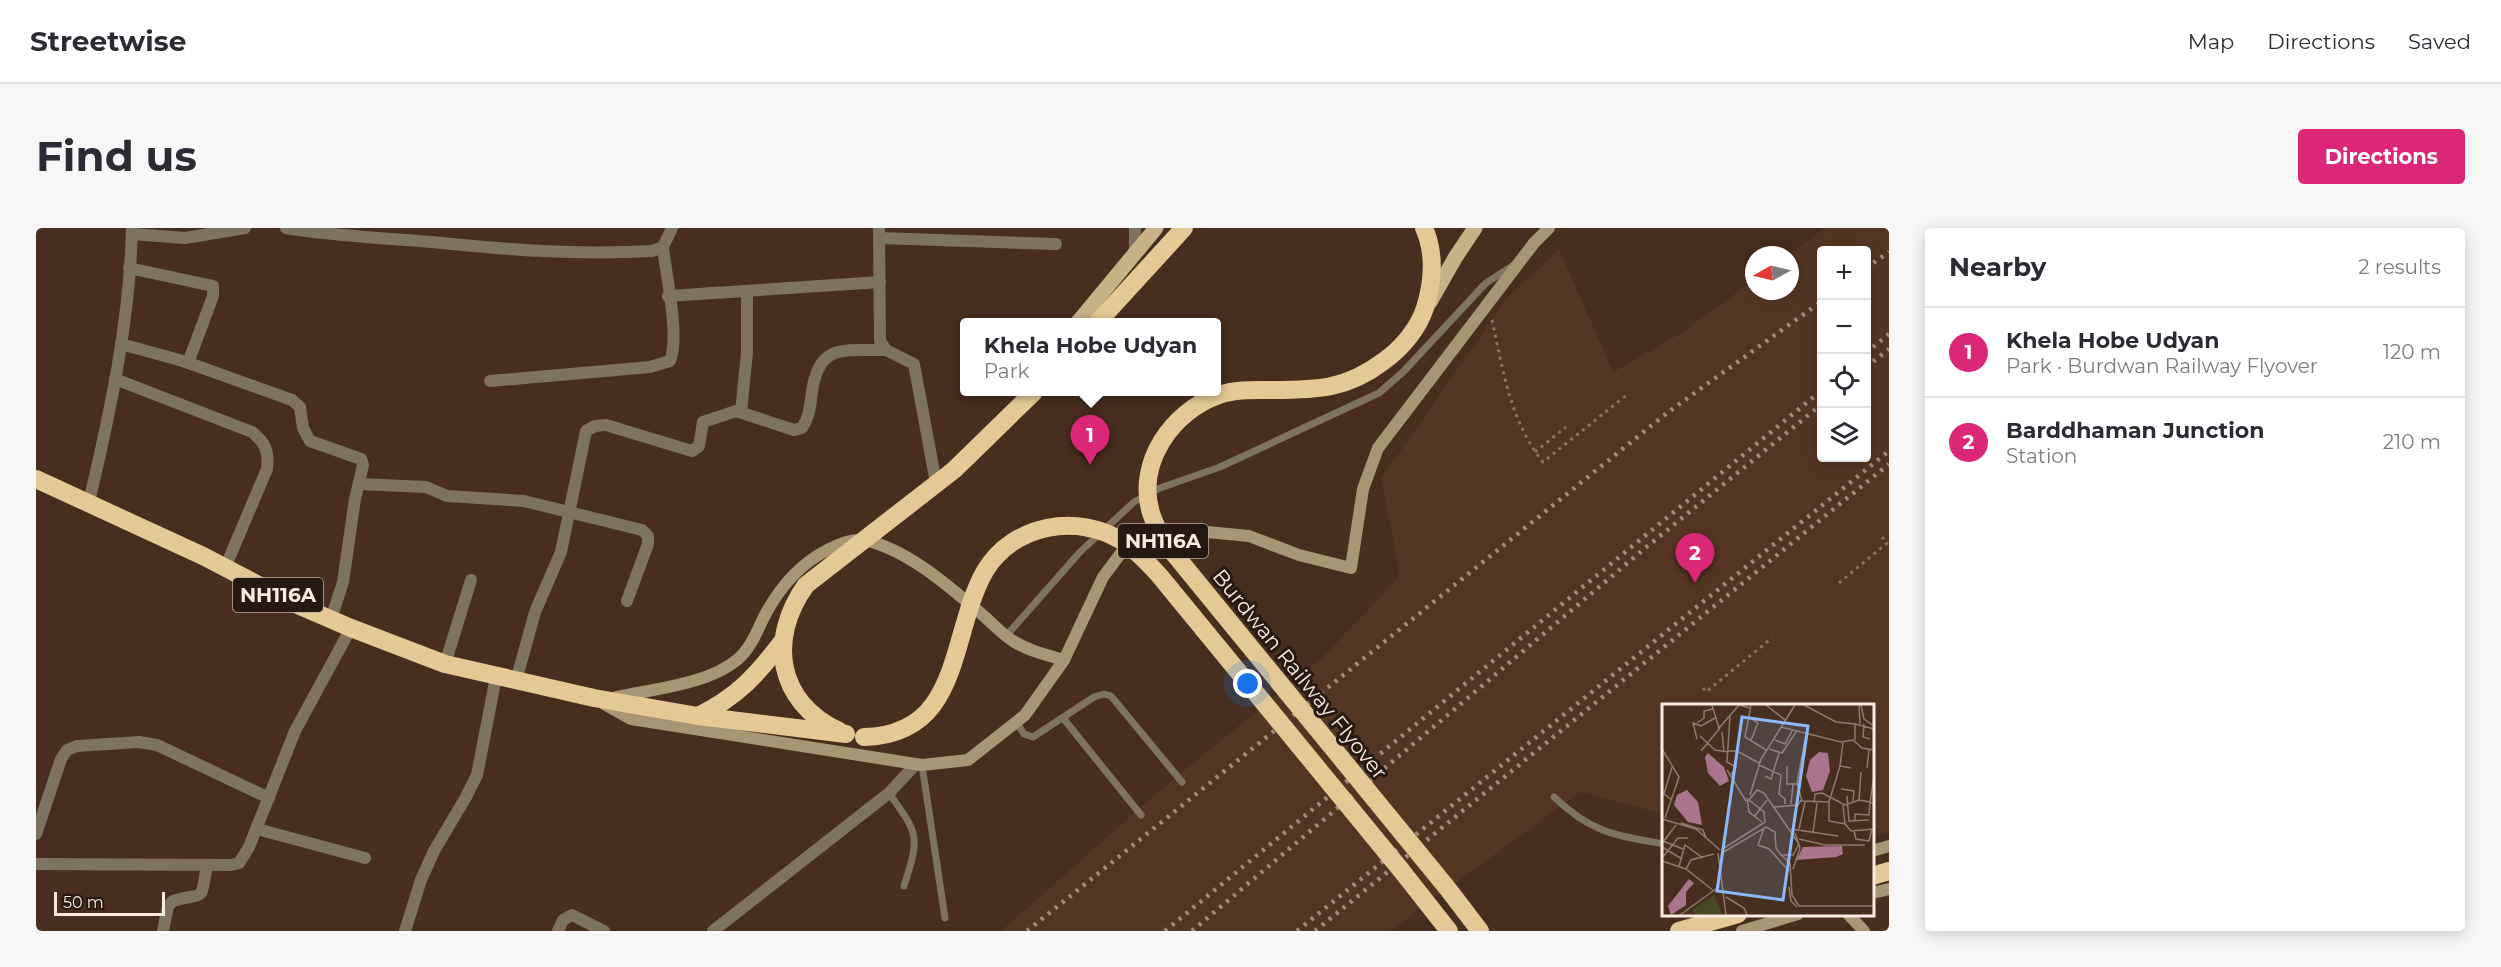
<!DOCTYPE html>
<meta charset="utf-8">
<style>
body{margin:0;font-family:Montserrat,sans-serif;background:#f7f7f7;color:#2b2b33}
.controls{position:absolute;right:18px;top:18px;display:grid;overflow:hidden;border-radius:6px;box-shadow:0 3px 15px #0003}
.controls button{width:54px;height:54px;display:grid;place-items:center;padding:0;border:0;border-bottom:2px solid #e1e1e2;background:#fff;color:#2b2b33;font:30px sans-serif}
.compass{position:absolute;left:1709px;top:18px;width:54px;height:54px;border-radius:50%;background:#fff;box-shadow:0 3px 15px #0003;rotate:262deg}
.scale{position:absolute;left:18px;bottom:15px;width:111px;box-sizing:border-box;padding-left:6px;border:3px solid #fcebe1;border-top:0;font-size:16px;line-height:21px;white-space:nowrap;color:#fcebe1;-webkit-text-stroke:4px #251912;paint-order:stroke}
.you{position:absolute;left:1212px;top:456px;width:21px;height:21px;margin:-15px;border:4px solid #fff;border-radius:50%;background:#1a73e8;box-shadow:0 0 0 9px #1a73e833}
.badge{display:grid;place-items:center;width:39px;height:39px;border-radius:50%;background:#db2777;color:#fff;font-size:20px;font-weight:700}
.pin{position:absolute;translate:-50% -50px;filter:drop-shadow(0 2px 3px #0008)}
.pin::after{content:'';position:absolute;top:32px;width:21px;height:18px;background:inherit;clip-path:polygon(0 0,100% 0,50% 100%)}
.popup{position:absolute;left:924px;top:90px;width:261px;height:78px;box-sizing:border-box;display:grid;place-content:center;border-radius:6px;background:#fff;filter:drop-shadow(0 2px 4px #0005);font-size:20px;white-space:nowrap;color:#7c7c81}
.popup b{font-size:22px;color:#2b2b33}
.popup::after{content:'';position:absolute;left:50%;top:100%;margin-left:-12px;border:12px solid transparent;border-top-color:#fff}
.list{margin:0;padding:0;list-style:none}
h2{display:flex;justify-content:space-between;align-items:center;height:78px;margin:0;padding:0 24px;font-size:26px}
h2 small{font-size:20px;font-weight:400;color:#7c7c81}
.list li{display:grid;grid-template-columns:39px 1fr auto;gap:18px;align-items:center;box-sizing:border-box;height:90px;padding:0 24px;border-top:2px solid #e1e1e2}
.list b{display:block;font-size:22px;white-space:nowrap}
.list p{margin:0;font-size:20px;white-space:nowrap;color:#7c7c81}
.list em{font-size:20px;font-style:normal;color:#7c7c81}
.icon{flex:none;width:33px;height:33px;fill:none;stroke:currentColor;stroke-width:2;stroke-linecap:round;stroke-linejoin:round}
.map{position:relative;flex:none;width:1853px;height:703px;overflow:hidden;border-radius:6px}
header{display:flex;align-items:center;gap:36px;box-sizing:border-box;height:84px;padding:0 30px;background:#fff;border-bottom:2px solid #e1e1e2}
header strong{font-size:28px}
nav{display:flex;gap:33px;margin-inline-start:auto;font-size:21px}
.intro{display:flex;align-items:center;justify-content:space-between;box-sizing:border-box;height:144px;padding:0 36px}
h1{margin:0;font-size:42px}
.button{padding:15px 27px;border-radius:6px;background:#db2777;color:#fff;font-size:21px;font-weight:700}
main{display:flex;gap:36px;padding:0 36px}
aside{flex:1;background:#fff;border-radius:6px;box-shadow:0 3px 15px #0003}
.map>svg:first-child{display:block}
.built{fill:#543522;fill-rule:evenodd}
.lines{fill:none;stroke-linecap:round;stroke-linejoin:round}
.path{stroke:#8a7466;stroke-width:3;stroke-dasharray:3 4.5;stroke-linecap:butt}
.lane{stroke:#7e735f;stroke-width:7}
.street{stroke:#7e735f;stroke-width:12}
.secondary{stroke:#a79676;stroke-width:12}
.primary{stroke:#c7b187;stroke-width:15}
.highway{stroke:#e4c996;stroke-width:18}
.rail{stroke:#a08b7e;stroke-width:4.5;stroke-dasharray:3 6;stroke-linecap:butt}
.highway-bridge{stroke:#e4c996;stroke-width:18}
.labels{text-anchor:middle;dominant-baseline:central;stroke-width:6;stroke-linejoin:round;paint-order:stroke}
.shield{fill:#251912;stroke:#bcaca3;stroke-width:1.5}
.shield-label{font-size:20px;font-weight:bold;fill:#fcebe1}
.street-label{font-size:21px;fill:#fcebe1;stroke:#251912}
.inset-road{fill:none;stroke:#8f7a6c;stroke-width:1.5}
.view{fill:#8bbafc;fill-opacity:0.15;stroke:#8bbafc;stroke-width:3}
.inset-edge{fill:none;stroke:#fcebe1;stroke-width:3}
</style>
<header>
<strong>Streetwise</strong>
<nav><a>Map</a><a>Directions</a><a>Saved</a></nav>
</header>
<div class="intro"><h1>Find us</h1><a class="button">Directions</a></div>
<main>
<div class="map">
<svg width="1853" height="703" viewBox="0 0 1853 703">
<rect width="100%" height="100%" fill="#472e1e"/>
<path class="built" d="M1789 0H1853V604L1837 608 1836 478H1628V586L1544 564 1354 703H965L1122 564 1287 429 1364 348 1345 251 1469 73 1523 21 1577 144 1647 104 1718 52V63H1754L1752 27ZM1786 22H1830V230H1786Z"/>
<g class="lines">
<g class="path">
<path d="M1456 92C1467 142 1474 193 1507 234L1592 166"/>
<path d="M1499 224 1530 199"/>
<path d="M1803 355 1851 315 1846 309"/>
<path d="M1667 460 1670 464 1736 410"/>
</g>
<g class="lane">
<path d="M970 408 1044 324 1098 274 1124 260 1184 239 1343 165 1367 144 1450 55 1478 37"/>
<path d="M1027 490 1105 587"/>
<path d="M980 494 988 506 997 509 1058 469 1068 466 1075 468 1146 554"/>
<path d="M886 537 909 690"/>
<path d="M853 565C883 607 884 608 868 658"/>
<path d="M1518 569C1556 605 1578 607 1628 616"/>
</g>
<g class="street">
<path d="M250 0C299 8 348 10 396 14 474 22 538 27 616 23L627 19 636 0"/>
<path d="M843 0 844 113 850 122 878 136 900 255"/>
<path d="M96 6 149 10 209 0"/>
<path d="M844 10 1020 16"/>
<path d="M1099 25V0"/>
<path d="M93 40 177 58V68L152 135"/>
<path d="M632 68 844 54"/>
<path d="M85 116 147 133 256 172 264 179 267 200 274 213 325 231 327 237 319 271 307 354 295 391"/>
<path d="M79 151 216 204C230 215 233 224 231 241L189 340"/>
<path d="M454 153 614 139 634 133C644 106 630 49 627 19"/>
<path d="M705 184 711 124V63"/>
<path d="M323 256 390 259 411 268 488 273 606 302 612 308V316L591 373"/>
<path d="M53 274C74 185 94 92 96 0"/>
<path d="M409 436 435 352"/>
<path d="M480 453 499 384 525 324 550 203 559 198 570 197 656 223 663 218 667 194 700 183 758 202 766 200C774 188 774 177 776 164 783 114 808 123 850 122"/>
<path d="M221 601 329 630"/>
<path d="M0 606 25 531 31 522 41 518 103 514 121 517 233 570"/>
<path d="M0 636 195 637 203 635 213 619 259 503 315 400"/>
<path d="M127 703 132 678 137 673C170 663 164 677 171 637"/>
<path d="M369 703 385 652 398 623 430 569 441 547 460 449"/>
<path d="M522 703 527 692 536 687 568 703"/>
<path d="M677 703 853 565 880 536"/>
</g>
<g class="secondary">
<path d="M577 470C615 461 672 457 702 431 715 420 721 403 728 389 743 360 763 336 793 321 803 316 817 310 828 312 872 321 916 361 949 389 958 397 967 407 977 413 993 423 1010 427 1028 432"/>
<path d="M568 476 595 491 886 537 932 532 989 487 1028 432 1067 349 1085 325 1117 308 1150 302 1213 308 1263 327 1315 340 1327 261 1342 220 1498 15 1513 0"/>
<path d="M1836 623 1853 618"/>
<path d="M1836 665 1853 661"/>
<path d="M1812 686 1828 703"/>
<path d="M1706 703 1762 686"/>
</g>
<g class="primary">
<path d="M1394 74 1419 30 1439 0"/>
<path d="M1042 94 1120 0"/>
</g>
<g class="highway">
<path d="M1062 94 1148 0"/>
<path d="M0 251 167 328 257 375 315 400 409 436 558 470 662 488 810 506"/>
<path d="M662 488C701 469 720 448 746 414"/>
<path d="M803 503C740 473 732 410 770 357L918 242 998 164"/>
<path d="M1365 642 1413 703"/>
<path d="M1836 648 1853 643"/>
<path d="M1643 703 1702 686"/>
</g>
<g class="rail">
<path d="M1830 40 1853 24"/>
<path d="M1830 125 1853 106"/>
<path d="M1830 139 1853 121"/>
<path d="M991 703 1631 185 1786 73"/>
<path d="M1129 703 1786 162"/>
<path d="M1156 703 1608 321 1786 176"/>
<path d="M1261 703 1853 223"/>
<path d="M1279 703 1853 236"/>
</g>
<g class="highway-bridge">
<path d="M1388 0C1399 25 1397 54 1389 80 1382 101 1366 120 1348 133 1311 161 1282 162 1237 162 1219 162 1200 161 1183 167 1136 183 1100 235 1115 285 1118 294 1122 302 1126 311L1412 661 1444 703"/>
<path d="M828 509C927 507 913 406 949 343 977 296 1042 285 1086 313 1100 322 1112 335 1123 347L1365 642"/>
</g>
</g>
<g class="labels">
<g class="shield">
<rect x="1082" y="296" width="90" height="34" rx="4.5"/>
<rect x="197" y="350" width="90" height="34" rx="4.5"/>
</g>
<g class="shield-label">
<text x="1127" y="313">NH116A</text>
<text x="242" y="367">NH116A</text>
</g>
<g class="street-label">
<text transform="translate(1264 446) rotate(51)">Burdwan Railway Flyover</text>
</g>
</g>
<g transform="translate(1626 476)">
<rect width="212" height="212" fill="#472e1e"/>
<path d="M52 191 60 210 34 211 30 206Z" fill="#464b23"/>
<path d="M157 48 166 49 168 67 161 86 150 88 144 72 148 56ZM46 49 62 63 67 77 58 82 46 69 43 53ZM25 86 36 98 40 121 26 118 12 101 15 91ZM180 142 181 150 174 153 134 156 141 143ZM27 175 32 179 24 188V201L9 211 6 202Z" fill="#a9758d"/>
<path class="inset-road" d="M50 1 57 24 77 1 88 4M89 1 83 33 104 46M104 1 123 16M142 1 174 18 193 20V36M197 1 198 20M199 1 202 15 212 22M68 12 65 58 74 63 68 72M87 13 96 19 89 36M35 19 42 14V7L51 5M193 20 212 25M202 20 201 33 208 35M119 23 179 38 191 36 200 44 212 46M60 28 62 48M144 31 135 79 140 97 167 98 178 62M38 32 53 46 66 48M35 35 31 19 39 22 53 14M113 36 123 40 130 27M181 38 178 62 189 64M0 45 17 73 3 114M107 45 120 49 134 28M39 47 58 24M66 47H75L97 59M97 61 119 71 117 90 123 95V100M125 62V80H136M205 64 207 46M65 66 84 97M103 72 109 75 117 49M179 85 192 87 191 97M88 91 99 55 133 1M185 92 187 117 207 116M85 94 87 108 100 118M10 96 2 90 10 63M197 96 199 68M167 98V117L183 120 189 127 212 125M152 99 153 90 160 89 183 101 197 96 208 98 212 72M129 100 131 80M181 101 183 120M112 103 136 101 139 96M92 113 105 96M0 115 34 125 58 146M193 116V110L207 111 208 98 212 100M19 119 41 126 44 134M102 124 96 141 107 145 127 167M129 125 176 132M137 125 143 98M192 127 194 135 207 137 210 125M151 129 155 99M137 135 163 141H203M1 137 21 145M1 138 14 121M0 143 20 155M59 146 103 118 102 108 87 96 95 86 102 89 137 140 131 151H119L114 144 113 128 104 123 60 149M56 149 64 211M119 151 128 159 130 191 137 202H212M0 154 16 134H26M0 157 24 165 52 187M17 162 23 141 41 154M24 165 29 156 52 150M131 165 138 144 133 129M127 183 129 197 135 203M64 193 82 204 85 211M18 211 58 182"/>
<path class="view" d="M80 13 146 22 121 196 55 187Z"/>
<rect width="212" height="212" class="inset-edge"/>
</g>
</svg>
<div class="controls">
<button>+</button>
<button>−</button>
<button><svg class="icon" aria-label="locate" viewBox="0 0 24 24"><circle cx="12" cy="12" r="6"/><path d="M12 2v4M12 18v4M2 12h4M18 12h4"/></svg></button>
<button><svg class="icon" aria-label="layers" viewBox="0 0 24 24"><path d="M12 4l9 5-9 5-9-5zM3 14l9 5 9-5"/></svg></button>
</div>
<svg class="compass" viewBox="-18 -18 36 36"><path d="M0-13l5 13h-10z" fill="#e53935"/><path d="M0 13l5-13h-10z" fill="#7c7c81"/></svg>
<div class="scale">50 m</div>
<div class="you"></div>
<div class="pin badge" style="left:1054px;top:237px">1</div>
<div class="popup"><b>Khela Hobe Udyan</b>Park</div>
<div class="pin badge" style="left:1659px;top:355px">2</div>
</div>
<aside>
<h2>Nearby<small>2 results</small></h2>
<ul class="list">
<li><span class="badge">1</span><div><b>Khela Hobe Udyan</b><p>Park · Burdwan Railway Flyover</p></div><em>120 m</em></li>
<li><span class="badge">2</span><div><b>Barddhaman Junction</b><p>Station</p></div><em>210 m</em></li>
</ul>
</aside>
</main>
